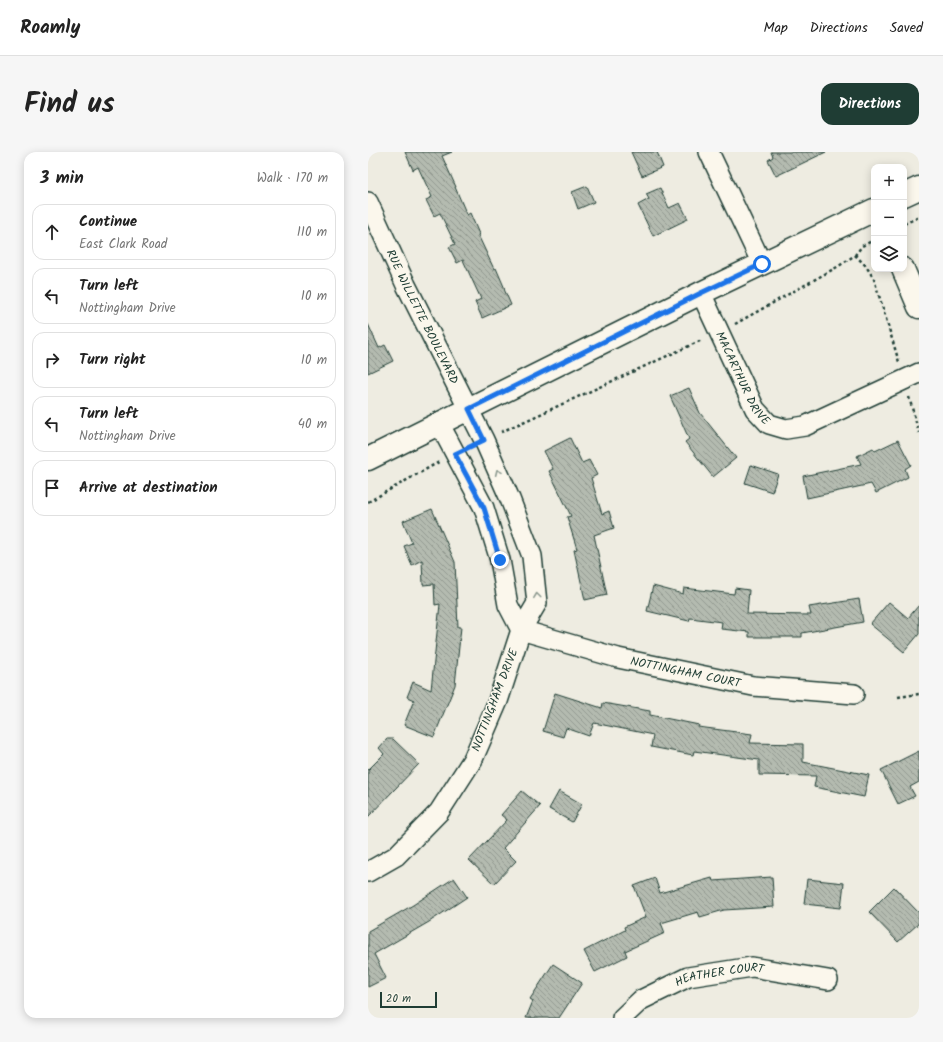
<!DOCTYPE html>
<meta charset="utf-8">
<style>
body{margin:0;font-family:Kalam,sans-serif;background:#f6f6f6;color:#222}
.controls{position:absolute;right:12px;top:12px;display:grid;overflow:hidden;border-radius:8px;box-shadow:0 2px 10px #0003}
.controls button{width:36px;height:36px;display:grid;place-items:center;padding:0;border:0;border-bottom:1px solid #e0e0e0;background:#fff;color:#222;font:20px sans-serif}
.scale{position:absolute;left:12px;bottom:10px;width:57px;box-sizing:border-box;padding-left:4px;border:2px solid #1f3d34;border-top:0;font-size:11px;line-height:14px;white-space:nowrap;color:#1f3d34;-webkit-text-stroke:3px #fbf7ec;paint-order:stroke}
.stop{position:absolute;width:12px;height:12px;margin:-9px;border:3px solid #1a73e8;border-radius:50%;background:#fff}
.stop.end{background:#1a73e8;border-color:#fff;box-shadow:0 1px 4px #0008}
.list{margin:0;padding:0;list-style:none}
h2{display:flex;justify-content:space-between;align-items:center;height:52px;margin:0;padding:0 16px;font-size:17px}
h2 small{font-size:13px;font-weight:400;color:#767676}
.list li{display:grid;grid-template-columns:26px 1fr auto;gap:12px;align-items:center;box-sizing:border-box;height:56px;margin:0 8px 8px;padding:0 8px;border:1px solid #e0e0e0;border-radius:12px}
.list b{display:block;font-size:15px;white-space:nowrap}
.list p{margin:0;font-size:13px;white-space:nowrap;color:#767676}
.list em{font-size:13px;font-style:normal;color:#767676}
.icon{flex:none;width:22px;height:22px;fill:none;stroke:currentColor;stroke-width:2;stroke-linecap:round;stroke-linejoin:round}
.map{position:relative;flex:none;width:551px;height:866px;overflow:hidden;border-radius:12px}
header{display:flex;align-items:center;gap:24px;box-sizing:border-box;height:56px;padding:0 20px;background:#fff;border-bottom:1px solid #e0e0e0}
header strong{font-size:19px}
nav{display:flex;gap:22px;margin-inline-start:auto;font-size:14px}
.intro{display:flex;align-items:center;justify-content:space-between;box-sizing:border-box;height:96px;padding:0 24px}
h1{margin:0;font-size:28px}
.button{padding:10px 18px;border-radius:12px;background:#1f3d34;color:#fff;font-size:14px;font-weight:700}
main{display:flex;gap:24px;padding:0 24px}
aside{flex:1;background:#fff;border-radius:12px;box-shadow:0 2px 10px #0003}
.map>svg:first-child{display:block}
.building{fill:url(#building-back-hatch);stroke:#1f3d34}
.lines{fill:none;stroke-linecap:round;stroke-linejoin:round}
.minor-casing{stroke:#1f3d34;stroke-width:22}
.tertiary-casing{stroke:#1f3d34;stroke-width:25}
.secondary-casing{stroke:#1f3d34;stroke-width:25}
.path{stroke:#1f3d34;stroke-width:2.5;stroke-dasharray:3 3;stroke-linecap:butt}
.minor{stroke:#fbf7ec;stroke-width:19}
.tertiary{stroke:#fbf7ec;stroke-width:22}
.secondary{stroke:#fbf7ec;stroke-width:22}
.oneway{stroke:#8d9a90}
.route{stroke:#1a73e8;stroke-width:5}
.labels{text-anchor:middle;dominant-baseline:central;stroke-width:3;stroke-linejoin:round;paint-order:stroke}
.street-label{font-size:12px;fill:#1f3d34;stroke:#fbf7ec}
</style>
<header>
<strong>Roamly</strong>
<nav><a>Map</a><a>Directions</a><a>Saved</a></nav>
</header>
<div class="intro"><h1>Find us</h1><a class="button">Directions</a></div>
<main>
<aside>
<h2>3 min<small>Walk · 170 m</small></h2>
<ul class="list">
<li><svg class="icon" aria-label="ahead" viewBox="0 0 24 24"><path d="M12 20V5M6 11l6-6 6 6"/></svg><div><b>Continue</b><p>East Clark Road</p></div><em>110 m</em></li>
<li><svg class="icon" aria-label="left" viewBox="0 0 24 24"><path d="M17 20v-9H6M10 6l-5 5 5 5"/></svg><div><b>Turn left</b><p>Nottingham Drive</p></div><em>10 m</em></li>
<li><svg class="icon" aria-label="right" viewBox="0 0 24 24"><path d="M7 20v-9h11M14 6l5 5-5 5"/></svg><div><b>Turn right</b></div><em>10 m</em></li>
<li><svg class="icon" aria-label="left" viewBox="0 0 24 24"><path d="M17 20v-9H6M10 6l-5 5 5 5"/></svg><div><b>Turn left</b><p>Nottingham Drive</p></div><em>40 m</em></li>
<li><svg class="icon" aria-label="arrive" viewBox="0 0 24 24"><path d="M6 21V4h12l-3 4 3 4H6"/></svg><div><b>Arrive at destination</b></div></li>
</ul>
</aside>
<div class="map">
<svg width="551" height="866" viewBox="0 0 551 866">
<defs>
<pattern id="building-back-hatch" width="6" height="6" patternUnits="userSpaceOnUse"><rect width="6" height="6" fill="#b4bbb0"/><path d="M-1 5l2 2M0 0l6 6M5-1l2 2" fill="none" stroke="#929990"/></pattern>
</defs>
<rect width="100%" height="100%" fill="#eeece1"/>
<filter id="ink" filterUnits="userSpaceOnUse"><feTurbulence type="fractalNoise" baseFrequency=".025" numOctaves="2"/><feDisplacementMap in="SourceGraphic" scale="8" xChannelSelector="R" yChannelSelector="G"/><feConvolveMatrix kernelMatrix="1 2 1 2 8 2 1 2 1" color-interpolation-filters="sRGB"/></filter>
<g filter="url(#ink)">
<g class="building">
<path d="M37 0H84L74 4 88 35H87L99 63 102 61 111 82 110 83 126 117 128 116 137 137H136L143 153 114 166 107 150 113 147 95 108 89 111 81 95 87 92 72 61 66 64 58 48 64 45 50 15 45 18Z"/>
<path d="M263 0H289L295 15 274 24Z"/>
<path d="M403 0H458L408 24 400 8 405 5Z"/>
<path d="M219 34 226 50 210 57 204 40Z"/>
<path d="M292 36 301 56 312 51 320 67 285 84 270 53 281 47 278 42Z"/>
<path d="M0 172 11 196 17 193 25 209 0 221Z"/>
<path d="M321 236 332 261 368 306 345 325 317 290 321 287 302 244Z"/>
<path d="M202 286 214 311 221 308 229 323 223 326 234 362 241 359 246 376 226 383 239 443 217 448 206 398 209 397 199 365 203 364 181 319 185 317 176 299Z"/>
<path d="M530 288 543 313 537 317 540 325 508 341 503 332 439 346 435 324 493 312 489 304 505 296 507 299Z"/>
<path d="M383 313 410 322 404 340 377 331Z"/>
<path d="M64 357 87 410 90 475H93L87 533 66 585 36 573 46 548 39 545 45 530 63 538 72 452 67 453 66 432 55 433 54 408 44 413 36 394 44 391 35 369Z"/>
<path d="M285 434 315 442 316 436 366 442 367 436 381 438 379 462 443 463 441 455 491 447 495 470 434 481V485H381V480L353 477 354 470 322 466 321 469 279 459Z"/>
<path d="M521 450 540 466 551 453V482L536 500 502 472Z"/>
<path d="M187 541 234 556 235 551 282 559V563L331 573 330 575 384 582 382 591 435 592V610L501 623 496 645 446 635 448 624 391 623V608L326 599 325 603 283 595 285 583 226 571 221 584 198 576 195 585 175 579Z"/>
<path d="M19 587H25L51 612 0 665V618L16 602 11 596Z"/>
<path d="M551 599V630L542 635 547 644 530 652 513 618Z"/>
<path d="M154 639 172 654 135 696 148 709 126 732 101 708 139 668 133 663Z"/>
<path d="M191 639 214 652 204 670 181 657Z"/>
<path d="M404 725 406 755 356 758 332 765 330 760 293 771 297 781 257 799 259 804 227 820 216 799 257 778 256 775 278 765 266 734 287 726 292 741 344 726 345 729Z"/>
<path d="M86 726 99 745 61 770 6 802 18 826 0 835V779L45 753Z"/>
<path d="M439 727 476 731 473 756 436 752Z"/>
<path d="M526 735 551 761V771L530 790 501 760Z"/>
<path d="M185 812 214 831 191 866H158L165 849 162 847Z"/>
</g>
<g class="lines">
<defs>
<g id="minor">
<path d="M341 0 394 112"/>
<path id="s1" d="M0 50 38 133 116 288 142 347 164 404 169 451 153 478 130 549 105 607 71 660 28 704 0 720"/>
<path id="s2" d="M333 141 387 257 401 272 418 277 437 274 551 221"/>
<path d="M71 271 116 356 132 408 140 453 153 478"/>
<path id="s3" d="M153 478 250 506 385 534 486 542"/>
<path id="s4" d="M254 866 273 848 320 825 384 815 460 828"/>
</g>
<path id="tertiary" d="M535 117 551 155"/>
<g id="secondary">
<path d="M536 43 551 36"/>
<path d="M0 307 333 141 506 58"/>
</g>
</defs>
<use href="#minor" class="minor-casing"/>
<use href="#tertiary" class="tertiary-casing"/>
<use href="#secondary" class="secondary-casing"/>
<g class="path">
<path d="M536 72 551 65"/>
<path d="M487 103 498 114 506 127 531 210"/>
<path d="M367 172 471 114 487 103 494 94 506 88"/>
<path d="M541 245 551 281"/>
<path d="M133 280 334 188"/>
<path d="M0 350 71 310"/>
<path d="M530 545 551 542"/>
</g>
<use href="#minor" class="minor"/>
<use href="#tertiary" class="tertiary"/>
<use href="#secondary" class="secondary"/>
</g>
<defs><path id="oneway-chevron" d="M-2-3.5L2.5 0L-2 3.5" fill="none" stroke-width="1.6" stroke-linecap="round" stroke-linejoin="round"/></defs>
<g class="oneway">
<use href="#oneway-chevron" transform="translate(130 320) rotate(-114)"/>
<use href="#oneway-chevron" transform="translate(169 444) rotate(-97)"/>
</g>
</g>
<g class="lines" filter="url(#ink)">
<path class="route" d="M132 408 116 356 87 302 116 288 101 257 333 141 394 112"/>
</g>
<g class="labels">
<g class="street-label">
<text stroke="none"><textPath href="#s1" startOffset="127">RUE WILLETTE BOULEVARD</textPath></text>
<text stroke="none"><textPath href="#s2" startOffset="95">MACARTHUR DRIVE</textPath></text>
<text stroke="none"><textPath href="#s3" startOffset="170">NOTTINGHAM COURT</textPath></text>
<text transform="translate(127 548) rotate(-69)">NOTTINGHAM DRIVE</text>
<text stroke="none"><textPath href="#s4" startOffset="110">HEATHER COURT</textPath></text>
</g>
</g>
</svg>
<div class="controls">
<button>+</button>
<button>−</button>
<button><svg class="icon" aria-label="layers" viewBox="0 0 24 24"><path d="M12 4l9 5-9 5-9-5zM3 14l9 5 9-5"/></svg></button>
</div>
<div class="scale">20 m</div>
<div class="stop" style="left:394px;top:112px"></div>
<div class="stop end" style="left:132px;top:408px"></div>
</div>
</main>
